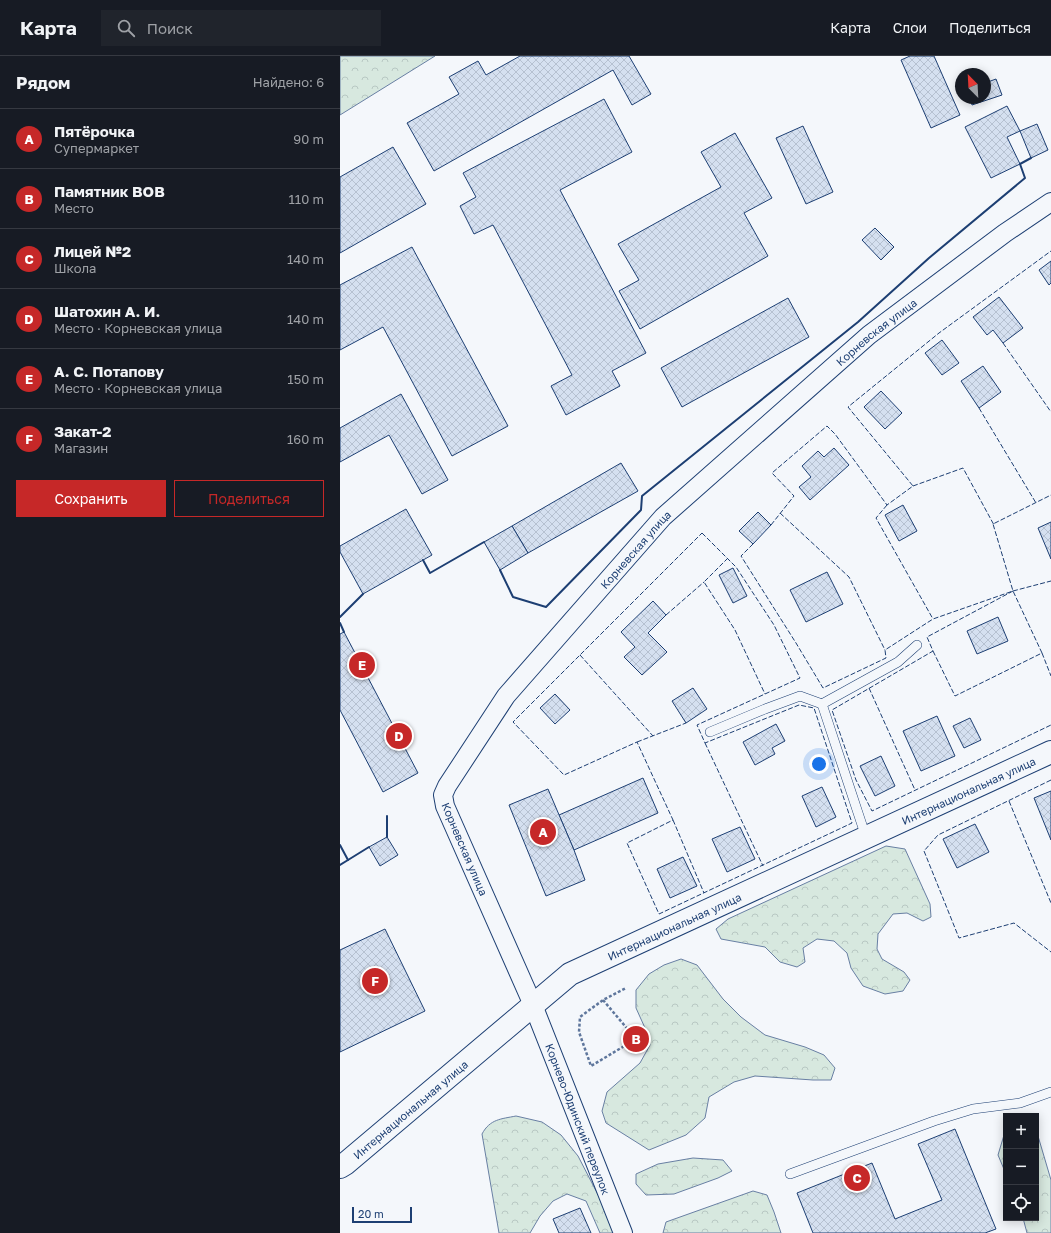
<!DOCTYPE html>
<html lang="ru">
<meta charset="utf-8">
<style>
body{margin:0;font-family:"Golos Text",sans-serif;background:#20242c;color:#f1f3f6}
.controls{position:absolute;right:12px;bottom:12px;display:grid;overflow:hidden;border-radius:0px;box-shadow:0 2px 10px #0003}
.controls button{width:36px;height:36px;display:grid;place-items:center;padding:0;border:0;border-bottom:1px solid #363941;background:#171b24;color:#f1f3f6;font:20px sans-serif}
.compass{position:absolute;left:615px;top:12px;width:36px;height:36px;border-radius:50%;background:#171b24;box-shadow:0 2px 10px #0003;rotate:336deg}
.scale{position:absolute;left:12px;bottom:10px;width:60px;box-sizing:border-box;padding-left:4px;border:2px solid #1d3f73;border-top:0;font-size:11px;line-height:14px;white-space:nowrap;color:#1d3f73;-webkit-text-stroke:3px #f4f7fb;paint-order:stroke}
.you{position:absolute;left:479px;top:708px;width:14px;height:14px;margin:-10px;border:3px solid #fff;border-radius:50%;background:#1a73e8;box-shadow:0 0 0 6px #1a73e833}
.badge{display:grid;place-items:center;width:26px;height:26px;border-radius:50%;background:#c62828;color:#fff;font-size:13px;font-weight:700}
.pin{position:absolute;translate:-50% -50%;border:2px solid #fff;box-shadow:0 1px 4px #0006}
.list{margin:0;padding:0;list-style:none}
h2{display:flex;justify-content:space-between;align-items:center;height:52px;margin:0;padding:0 16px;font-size:17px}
h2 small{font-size:13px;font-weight:400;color:#9ea1a6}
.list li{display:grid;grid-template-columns:26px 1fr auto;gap:12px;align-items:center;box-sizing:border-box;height:60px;padding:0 16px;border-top:1px solid #363941}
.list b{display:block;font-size:15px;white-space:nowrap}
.list p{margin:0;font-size:13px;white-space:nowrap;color:#9ea1a6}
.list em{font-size:13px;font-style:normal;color:#9ea1a6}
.actions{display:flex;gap:8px;padding:12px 16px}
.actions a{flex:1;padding:9px 0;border:1px solid #c62828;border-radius:0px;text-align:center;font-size:14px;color:#c62828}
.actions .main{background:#c62828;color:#fff}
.icon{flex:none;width:22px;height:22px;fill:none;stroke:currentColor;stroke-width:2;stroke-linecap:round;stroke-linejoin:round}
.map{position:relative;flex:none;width:711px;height:1177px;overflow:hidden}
header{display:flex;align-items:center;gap:24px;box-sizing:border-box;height:56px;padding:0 20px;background:#171b24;border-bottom:1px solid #363941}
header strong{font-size:19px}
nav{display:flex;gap:22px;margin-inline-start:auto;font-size:14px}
.search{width:280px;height:36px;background:#20242c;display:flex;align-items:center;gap:10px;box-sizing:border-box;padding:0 14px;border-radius:0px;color:#9ea1a6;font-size:15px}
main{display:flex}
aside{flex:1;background:#171b24}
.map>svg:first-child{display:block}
.forest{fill:url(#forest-crowns);stroke:#687fa3}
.building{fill:url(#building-cross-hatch);stroke:#1d3f73}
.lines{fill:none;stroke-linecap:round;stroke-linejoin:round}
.service-casing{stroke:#1d3f73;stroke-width:10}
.minor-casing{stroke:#1d3f73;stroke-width:20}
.tertiary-casing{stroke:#1d3f73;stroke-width:24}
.path{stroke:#5e769c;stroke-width:2.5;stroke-dasharray:3 2;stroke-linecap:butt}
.service{stroke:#f4f7fb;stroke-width:9}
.minor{stroke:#f4f7fb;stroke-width:18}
.tertiary{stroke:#f4f7fb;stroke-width:22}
.fence{stroke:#1d3f73;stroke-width:1;stroke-dasharray:5 2;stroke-linecap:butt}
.wall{stroke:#1d3f73;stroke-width:2}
.labels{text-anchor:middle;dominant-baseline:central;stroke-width:3;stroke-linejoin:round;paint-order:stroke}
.street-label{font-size:11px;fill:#1d3f73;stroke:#f4f7fb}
</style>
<header>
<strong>Карта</strong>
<div class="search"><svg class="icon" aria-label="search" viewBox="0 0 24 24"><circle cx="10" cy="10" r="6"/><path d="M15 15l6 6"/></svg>Поиск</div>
<nav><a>Карта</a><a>Слои</a><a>Поделиться</a></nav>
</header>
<main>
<aside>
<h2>Рядом<small>Найдено: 6</small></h2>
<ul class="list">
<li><span class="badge">A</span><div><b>Пятёрочка</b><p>Супермаркет</p></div><em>90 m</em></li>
<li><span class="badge">B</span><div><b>Памятник ВОВ</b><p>Место</p></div><em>110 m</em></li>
<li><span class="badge">C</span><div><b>Лицей №2</b><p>Школа</p></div><em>140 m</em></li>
<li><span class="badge">D</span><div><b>Шатохин А. И.</b><p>Место · Корневская улица</p></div><em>140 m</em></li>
<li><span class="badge">E</span><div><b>А. С. Потапову</b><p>Место · Корневская улица</p></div><em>150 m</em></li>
<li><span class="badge">F</span><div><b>Закат-2</b><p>Магазин</p></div><em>160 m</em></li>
</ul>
<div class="actions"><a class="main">Сохранить</a><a>Поделиться</a></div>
</aside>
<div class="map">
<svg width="711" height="1177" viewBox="0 0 711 1177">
<defs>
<pattern id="forest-crowns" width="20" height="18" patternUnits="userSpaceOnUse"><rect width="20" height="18" fill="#d7e8df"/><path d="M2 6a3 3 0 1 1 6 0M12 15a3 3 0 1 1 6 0" fill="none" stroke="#b8c8c3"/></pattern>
<pattern id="building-cross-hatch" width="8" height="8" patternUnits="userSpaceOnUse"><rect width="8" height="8" fill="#d5e0f0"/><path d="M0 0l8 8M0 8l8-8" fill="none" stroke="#b6c1d1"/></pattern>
</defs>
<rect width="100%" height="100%" fill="#f4f7fb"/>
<g class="forest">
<path d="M0 0H95L0 59Z"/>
<path d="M546 790 565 793 590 848 591 861 583 865 567 857 553 858 538 878 537 893 542 903 564 916 570 924 563 935 545 938 523 930 511 912 507 897 494 885 477 883 463 892 465 906 457 911 440 906 425 891 381 883 376 873 388 863Z"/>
<path d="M341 903 357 909 383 943 401 961 425 979 465 991 484 999 495 1012 491 1024H473L415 1020 394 1026 369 1041 365 1062 346 1079 309 1094 266 1067 262 1055 267 1036 300 1007 310 989 305 972 296 952V934L309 918 324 909Z"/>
<path d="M176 1060 202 1066 221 1079 238 1100 268 1158 274 1177H260L246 1145 227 1138 213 1145 200 1160 190 1177H159L142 1078C150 1063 161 1063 176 1060Z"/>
<path d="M666 1078V1118L658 1099 664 1079Z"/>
<path d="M696 1080H698L711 1124V1177H687L683 1162H696Z"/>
<path d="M353 1102 383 1104 392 1115 378 1122 334 1138 306 1139 296 1128V1118L318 1108Z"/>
<path d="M413 1135 427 1139 434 1156 441 1177H323L326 1166Z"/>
</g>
<g class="building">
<path d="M180 0H289L311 38 292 49 273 14 94 115 67 67 119 38 109 21 138 5 146 19Z"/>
<path d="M570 0H594L620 59 591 72 561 4Z"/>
<path d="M656 23 662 39 632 49 630 42H645V27Z"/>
<path d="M264 43 292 96 220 134 306 297 272 315 280 330 226 359 211 330 232 319 153 169 134 178 120 150 136 141 123 117Z"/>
<path d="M667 50 680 75 667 81 680 108 651 122 625 71Z"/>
<path d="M697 68 708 94 691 102 680 75Z"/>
<path d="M463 70 493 136 466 148 436 82Z"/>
<path d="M395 77 432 142 404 157 428 200 300 273 279 235 299 224 278 188 381 131 361 96Z"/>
<path d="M53 91 86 148 0 197V121Z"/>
<path d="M535 172 554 191 541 204 522 184Z"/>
<path d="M72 191 168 370 112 400 43 271 0 294V229Z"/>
<path d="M711 205V227L709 229 699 214Z"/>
<path d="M659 241 683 272 663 287 653 274 647 279 633 261Z"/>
<path d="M448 242 469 281 342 351 321 312Z"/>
<path d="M602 284 619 307 602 319 585 297Z"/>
<path d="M643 310 661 336 639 352 621 325Z"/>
<path d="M541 335 562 357 545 373 524 351Z"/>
<path d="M61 338 108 424 82 438 49 379 0 406V372Z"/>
<path d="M494 392 509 409 470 444 459 431 471 421 462 410 478 395 484 401Z"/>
<path d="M281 407 298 435 188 497 172 470Z"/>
<path d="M563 449 577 475 559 485 545 459Z"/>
<path d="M66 453 92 499 23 538 0 496V490Z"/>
<path d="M418 456 431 469 413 488 399 475Z"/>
<path d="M711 466V503L698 472Z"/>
<path d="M172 470 188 497 160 514 144 486Z"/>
<path d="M393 512 407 540 393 547 379 519Z"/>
<path d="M487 516 503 548 466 566 450 534Z"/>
<path d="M313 545 326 559 308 577 327 596 302 619 284 601 295 591 281 576Z"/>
<path d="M658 561 668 585 637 598 627 575Z"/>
<path d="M4 576 78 717 43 736 0 654V578Z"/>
<path d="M353 632 367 653 346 667 332 645Z"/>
<path d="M215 638 230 654 215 668 200 652Z"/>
<path d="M597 660 615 700 581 715 563 675Z"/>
<path d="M630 662 641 684 624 692 613 670Z"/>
<path d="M436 668 445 685 432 692 435 698 415 709 403 686Z"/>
<path d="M541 700 555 730 535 740 520 710Z"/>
<path d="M303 722 318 757 234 794 219 759Z"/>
<path d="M482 731 496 761 476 771 462 740Z"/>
<path d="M208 733 234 794 245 824 206 840 169 749Z"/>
<path d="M711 735V784L694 742Z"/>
<path d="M635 768 649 796 617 812 603 783Z"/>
<path d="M400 771 415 803 387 816 372 783Z"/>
<path d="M47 781 58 799 40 810 29 791Z"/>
<path d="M343 801 357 830 330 842 317 813Z"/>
<path d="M45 873 85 955 0 996V894Z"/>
<path d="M615 1073 656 1173 645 1177H473L457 1137 532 1107 555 1163 602 1144 578 1088Z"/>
<path d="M240 1152 251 1177H219L213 1163Z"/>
</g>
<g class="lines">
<defs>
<g id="service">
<path d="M370 676 425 653 460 640 482 648"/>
<path d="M526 781 482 648 558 606 577 589"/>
<path d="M450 1118 594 1065 633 1053 680 1047 711 1036"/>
</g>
<g id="minor">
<path id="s1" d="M283 1177 193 949 105 750 103 739 107 730 166 640 323 461 529 279 665 177 711 146"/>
</g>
<g id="tertiary">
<path id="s2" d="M0 1111 5 1108 230 918 711 696"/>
</g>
</defs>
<use href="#service" class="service-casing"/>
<use href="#minor" class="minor-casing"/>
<use href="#tertiary" class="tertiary-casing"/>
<path class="path" d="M263 944 296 983 251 1010 239 976 240 961 263 944 286 932"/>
<use href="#service" class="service"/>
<use href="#minor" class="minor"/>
<use href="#tertiary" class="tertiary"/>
<g class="fence">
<path d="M663 287 711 356"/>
<path d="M639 352 696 447"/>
<path d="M573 430 623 412 654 469"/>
<path d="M547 449 536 462 593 563"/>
<path d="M440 457 509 521 545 594"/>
<path d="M431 469 454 440 432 417 487 370 495 378 547 449 573 430 508 351 599 277 711 195"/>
<path d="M362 477 396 511 434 569 460 622 357 669 365 687 459 649 474 652 512 767 319 858 287 787 333 764 297 686 224 719 173 666Z"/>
<path d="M413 488 401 500 456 587 483 632 546 602 545 594 593 563 673 535 587 581 593 595 492 654 516 724 532 755 711 669"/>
<path d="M388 502 364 526 395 574 425 638"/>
<path d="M673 535 711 525"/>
<path d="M326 559 364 526"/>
<path d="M593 595 615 640 702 597 673 535 653 468 711 439"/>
<path d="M702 597 711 620"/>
<path d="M240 599 313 680"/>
<path d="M529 632 575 734"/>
<path d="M297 686 346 667"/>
<path d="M365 687 423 810"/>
<path d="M711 724 598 779 584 795 619 882 674 867 711 896"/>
<path d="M669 745 711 847"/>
<path d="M333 764 364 837"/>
</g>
<g class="wall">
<path d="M83 504 90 517 144 486"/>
<path d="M160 514 173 541 206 551 301 454 302 440 518 266 589 202 685 122 680 108 691 102"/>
<path d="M0 561 23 538"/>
<path d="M0 567 4 576"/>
<path d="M47 781V760"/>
<path d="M0 789 8 804 0 809"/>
<path d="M8 804 29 791"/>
</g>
</g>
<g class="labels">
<g class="street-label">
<text stroke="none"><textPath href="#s1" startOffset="1112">Корневская улица</textPath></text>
<text stroke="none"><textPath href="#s1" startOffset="787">Корневская улица</textPath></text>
<text stroke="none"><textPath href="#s2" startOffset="739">Интернациональная улица</textPath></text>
<text transform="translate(125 793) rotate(67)">Корневская улица</text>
<text stroke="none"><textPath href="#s2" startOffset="415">Интернациональная улица</textPath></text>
<text stroke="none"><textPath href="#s2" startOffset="91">Интернациональная улица</textPath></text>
<text transform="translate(238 1063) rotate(69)">Корнево-Юдинский переулок</text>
</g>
</g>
</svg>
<div class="controls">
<button>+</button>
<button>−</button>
<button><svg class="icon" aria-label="locate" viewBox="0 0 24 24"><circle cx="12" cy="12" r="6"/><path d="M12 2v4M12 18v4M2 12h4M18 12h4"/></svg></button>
</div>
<svg class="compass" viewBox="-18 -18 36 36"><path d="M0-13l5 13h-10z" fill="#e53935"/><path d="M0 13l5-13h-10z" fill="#9ea1a6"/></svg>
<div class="scale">20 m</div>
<div class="you"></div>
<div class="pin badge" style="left:203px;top:776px">A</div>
<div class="pin badge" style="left:296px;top:983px">B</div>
<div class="pin badge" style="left:517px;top:1122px">C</div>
<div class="pin badge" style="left:59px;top:680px">D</div>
<div class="pin badge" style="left:22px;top:609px">E</div>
<div class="pin badge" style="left:35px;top:925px">F</div>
</div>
</main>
